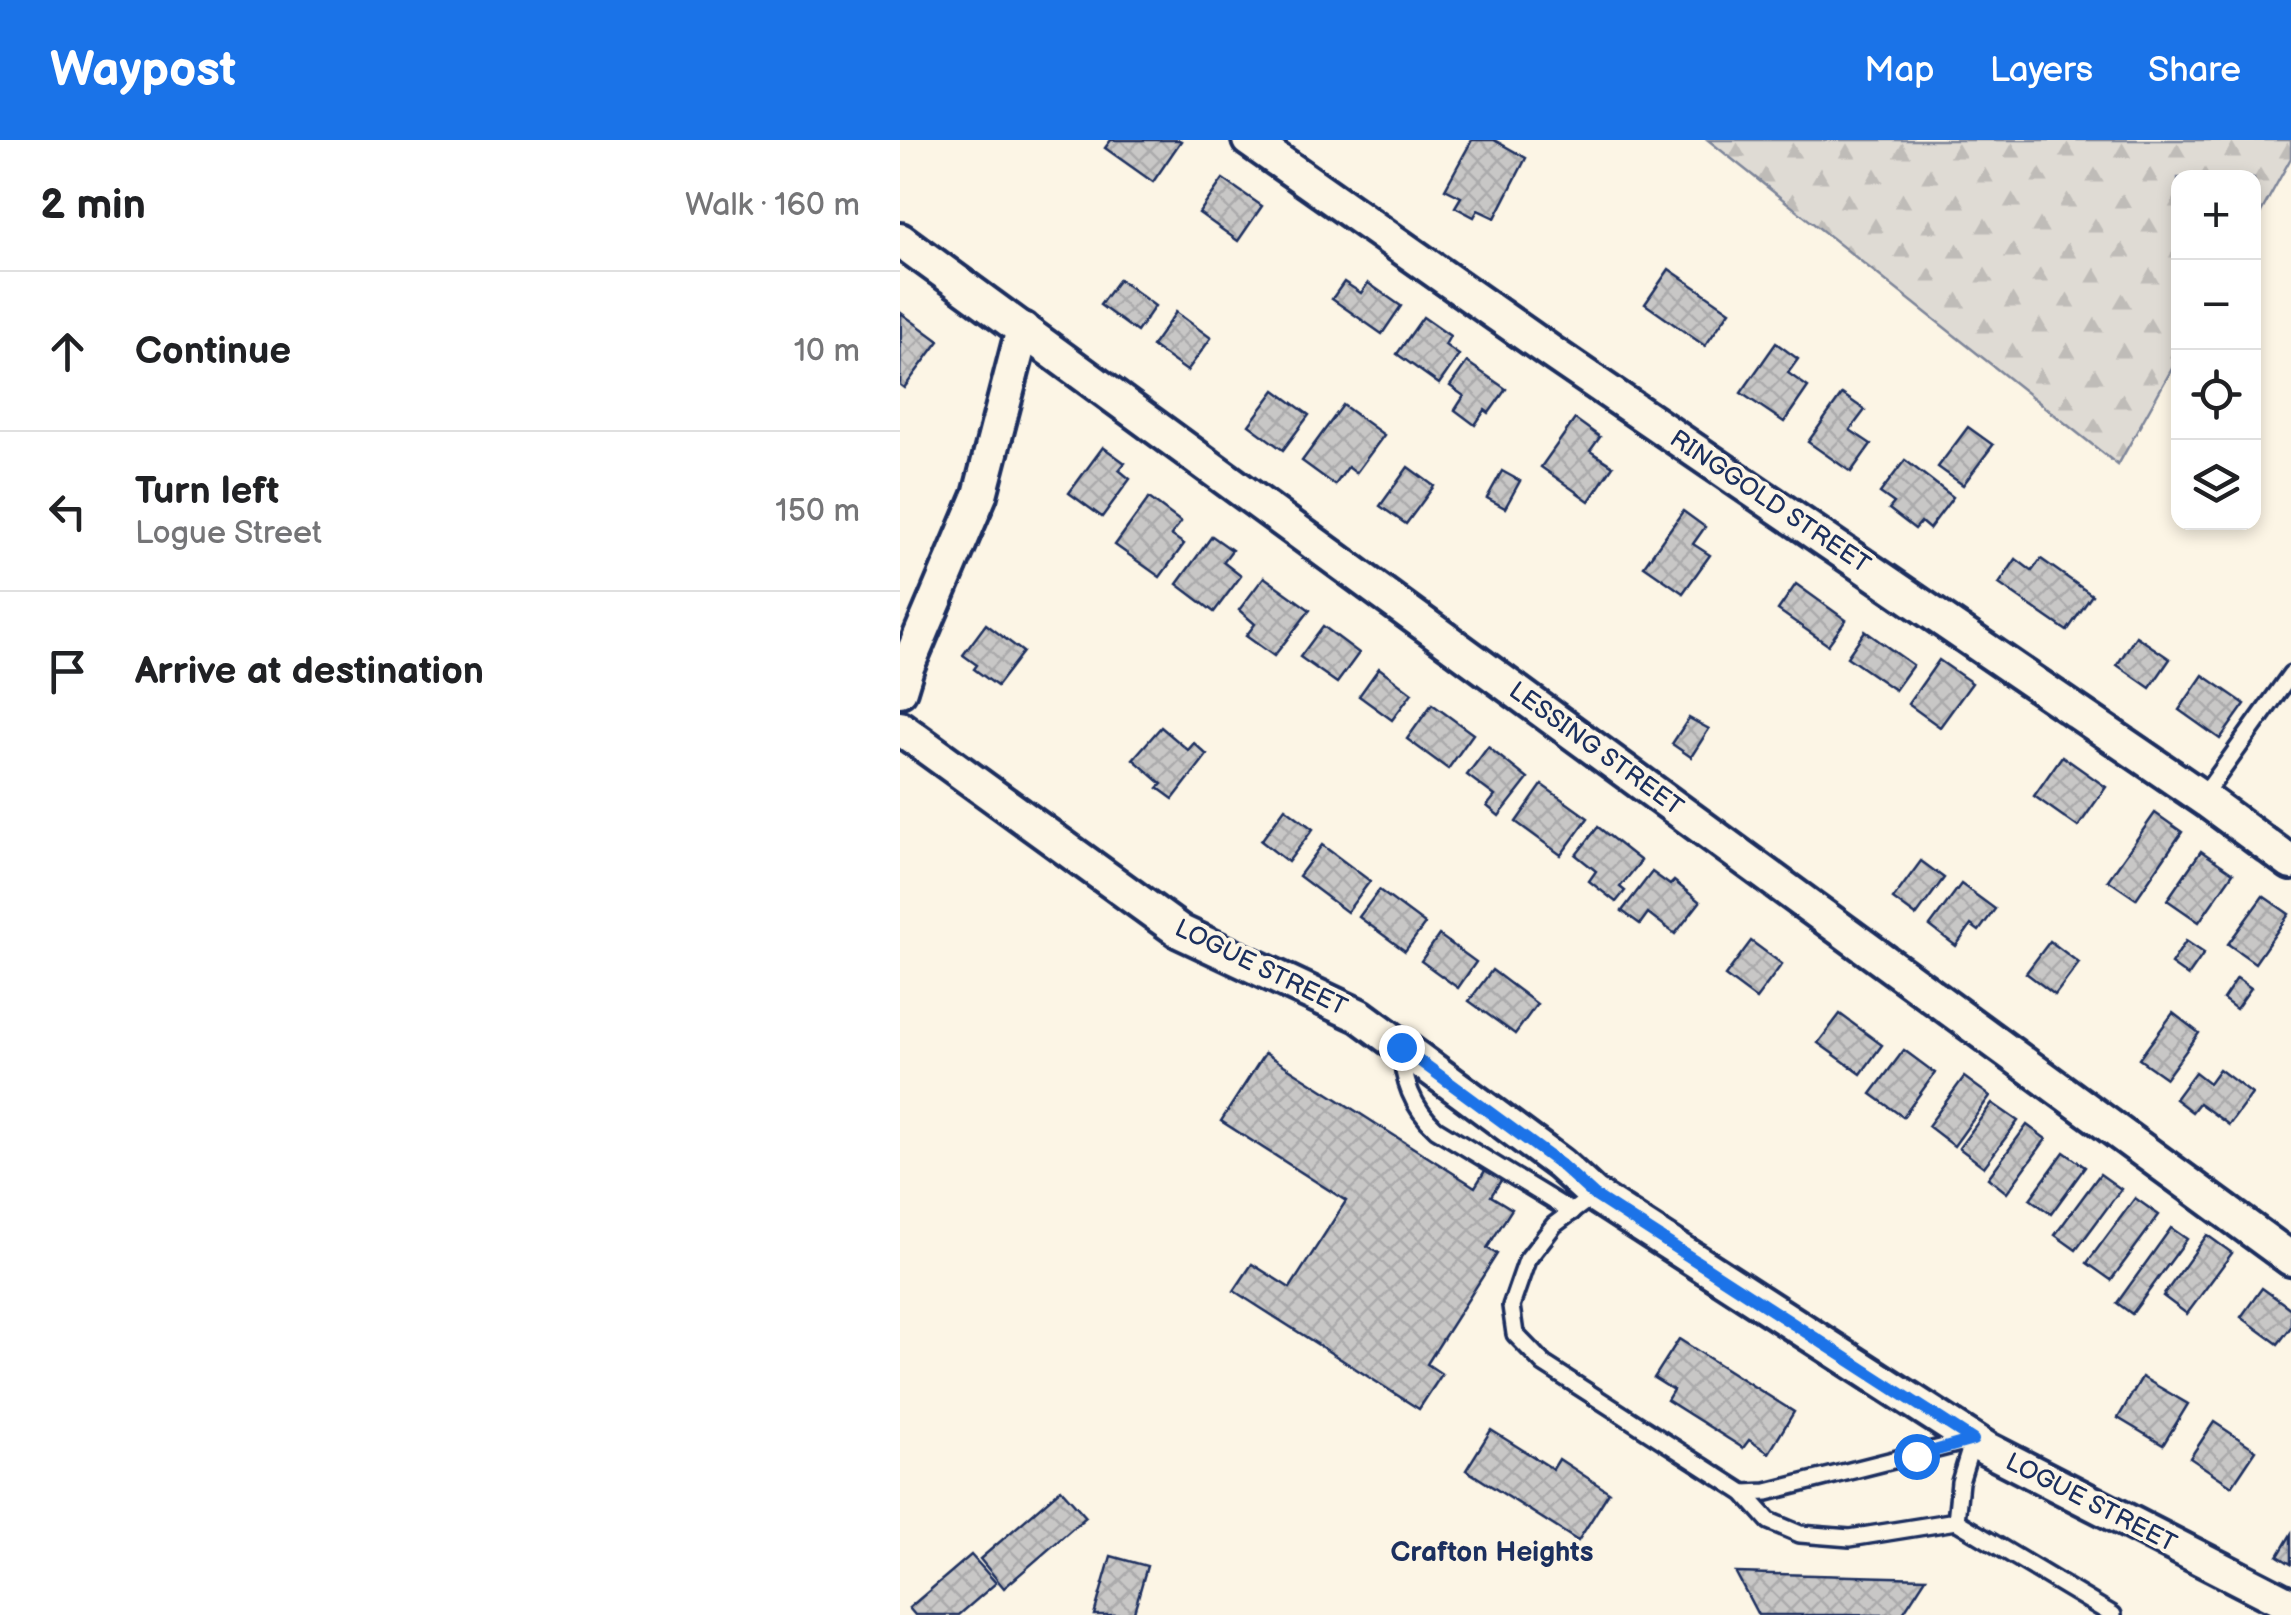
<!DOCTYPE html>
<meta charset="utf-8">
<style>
body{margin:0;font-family:"Balsamiq Sans",sans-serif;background:#f6f6f6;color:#202124}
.controls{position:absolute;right:30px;top:30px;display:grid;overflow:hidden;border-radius:20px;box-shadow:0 5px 15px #0003}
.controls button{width:90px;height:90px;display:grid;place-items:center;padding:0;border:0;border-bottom:2px solid #e0e0e0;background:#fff;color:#202124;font:50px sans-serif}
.stop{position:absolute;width:30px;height:30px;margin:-22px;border:8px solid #1a73e8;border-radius:50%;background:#fff}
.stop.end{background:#1a73e8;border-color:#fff;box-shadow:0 2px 10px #0008}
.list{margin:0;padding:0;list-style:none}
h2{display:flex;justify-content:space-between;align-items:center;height:130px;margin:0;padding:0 40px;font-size:42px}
h2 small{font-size:32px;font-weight:400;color:#757577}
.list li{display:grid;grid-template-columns:65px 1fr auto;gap:30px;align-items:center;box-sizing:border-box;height:160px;padding:0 40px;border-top:2px solid #e0e0e0}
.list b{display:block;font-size:38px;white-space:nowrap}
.list p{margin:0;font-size:32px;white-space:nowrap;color:#757577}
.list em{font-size:32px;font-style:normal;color:#757577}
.icon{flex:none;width:55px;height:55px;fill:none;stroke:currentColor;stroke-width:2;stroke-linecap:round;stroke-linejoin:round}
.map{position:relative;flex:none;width:1391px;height:1475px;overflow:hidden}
header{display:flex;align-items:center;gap:60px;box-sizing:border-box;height:140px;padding:0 50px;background:#1a73e8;color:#fff}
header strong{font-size:48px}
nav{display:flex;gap:55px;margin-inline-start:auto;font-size:35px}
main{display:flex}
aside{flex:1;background:#fff}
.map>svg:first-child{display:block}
.forest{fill:url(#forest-firs);stroke:#7d8599;stroke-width:2.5}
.building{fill:url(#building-cross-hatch);stroke:#1b2f5e;stroke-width:2.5}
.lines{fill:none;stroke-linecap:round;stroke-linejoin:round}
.lane-casing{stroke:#1b2f5e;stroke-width:22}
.street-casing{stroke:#1b2f5e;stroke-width:40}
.lane{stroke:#fcf5e5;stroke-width:15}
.street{stroke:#fcf5e5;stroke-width:32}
.route{stroke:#1a73e8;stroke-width:12}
.labels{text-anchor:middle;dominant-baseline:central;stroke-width:8;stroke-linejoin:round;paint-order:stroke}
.street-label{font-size:25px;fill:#1b2f5e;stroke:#fcf5e5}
.neighbourhood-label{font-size:28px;font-weight:bold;fill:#1b2f5e;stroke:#fcf5e5}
</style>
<header>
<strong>Waypost</strong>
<nav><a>Map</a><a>Layers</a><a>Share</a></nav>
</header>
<main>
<aside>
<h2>2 min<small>Walk · 160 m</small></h2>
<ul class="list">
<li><svg class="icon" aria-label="ahead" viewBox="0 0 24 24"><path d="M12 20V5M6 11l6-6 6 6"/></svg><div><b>Continue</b></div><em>10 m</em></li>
<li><svg class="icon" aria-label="left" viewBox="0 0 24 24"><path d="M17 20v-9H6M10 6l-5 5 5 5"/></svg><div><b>Turn left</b><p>Logue Street</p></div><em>150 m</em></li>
<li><svg class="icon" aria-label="arrive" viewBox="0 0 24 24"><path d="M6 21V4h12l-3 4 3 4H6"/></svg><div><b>Arrive at destination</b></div></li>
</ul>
</aside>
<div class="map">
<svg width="1391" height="1475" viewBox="0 0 1391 1475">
<defs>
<pattern id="forest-firs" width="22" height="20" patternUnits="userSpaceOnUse" patternTransform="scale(2.5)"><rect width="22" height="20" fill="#dfdbd4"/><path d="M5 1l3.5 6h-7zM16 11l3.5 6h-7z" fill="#bfbcb8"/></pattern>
<pattern id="building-cross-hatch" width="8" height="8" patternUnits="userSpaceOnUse" patternTransform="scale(2.5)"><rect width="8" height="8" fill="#c8c7c6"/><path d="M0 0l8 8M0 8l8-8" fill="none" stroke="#ababac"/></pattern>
</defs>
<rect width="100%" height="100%" fill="#fcf5e5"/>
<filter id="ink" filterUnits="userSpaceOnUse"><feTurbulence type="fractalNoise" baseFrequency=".01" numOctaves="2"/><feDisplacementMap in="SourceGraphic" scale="20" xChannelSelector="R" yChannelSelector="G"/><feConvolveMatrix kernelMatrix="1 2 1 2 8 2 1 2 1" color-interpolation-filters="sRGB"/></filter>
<g filter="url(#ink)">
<path class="forest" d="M808 0H1391V18L1354 85V38H1278V218L1218 325Z"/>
<g class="building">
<path d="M211 0H279L281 1 253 42 205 8Z"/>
<path d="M572 0H594L626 18 595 78 578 70 574 77 555 67 561 57 545 49Z"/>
<path d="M323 39 362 66 338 101 299 73Z"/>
<path d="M769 129 830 171 805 206 745 164Z"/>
<path d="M219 139 255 166 237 192 200 165Z"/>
<path d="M444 142 461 153 468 143 501 166 482 194 432 159Z"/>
<path d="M276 172 311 198 287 231 252 206Z"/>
<path d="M1 173 39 201 4 248 0 245Z"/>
<path d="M523 177 550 196 545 205 559 215 539 244 497 214Z"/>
<path d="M876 203 898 219 888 233 908 247 884 282 841 253Z"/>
<path d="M567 222 606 249 589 273 585 270 575 285 555 270 564 256 550 246Z"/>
<path d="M375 250 409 275 383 310 349 285Z"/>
<path d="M942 254 965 270 950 290 971 304 951 332 908 302Z"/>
<path d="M443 265 484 295 456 333 448 327 435 345 402 321Z"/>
<path d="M675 279 700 297 690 311 713 326 689 361 641 327Z"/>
<path d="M1068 287 1093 305 1063 345 1038 327Z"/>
<path d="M203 307 225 323 219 330 230 339 202 377 169 353Z"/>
<path d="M1005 320 1053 357 1029 389 1021 382 1015 389 989 369 994 363 980 353Z"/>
<path d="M508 327 534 346 506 384 480 366Z"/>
<path d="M602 331 620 341 605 368 587 358Z"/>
<path d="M249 358 281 382 271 395 284 404 260 437 215 405Z"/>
<path d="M783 371 805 387 793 404 810 415 783 453 744 426Z"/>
<path d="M312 396 332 410 323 422 341 436 314 472 277 444Z"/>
<path d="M1116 419 1132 431 1141 419 1192 455 1167 491 1099 444Z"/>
<path d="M364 437 410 470 374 516 346 496 355 484 339 470Z"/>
<path d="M896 444 946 480 928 505 878 470Z"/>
<path d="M86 484 123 512 97 546 74 529 77 525 63 515Z"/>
<path d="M423 486 459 513 437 543 400 517Z"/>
<path d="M965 491 1013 525 995 550 947 517Z"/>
<path d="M1236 496 1270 519 1250 548 1217 525Z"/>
<path d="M1039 520 1072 543 1040 587 1008 564Z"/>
<path d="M479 528 512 553 492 580 459 556Z"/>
<path d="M1303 535 1345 564 1320 599 1279 570Z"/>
<path d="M532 564 573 594 548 629 507 599Z"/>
<path d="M789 578 809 589 791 617 772 604Z"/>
<path d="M261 587 288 610 294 603 307 615 273 659 258 648 262 644 233 619Z"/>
<path d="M588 607 628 639 599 676 587 666 595 656 567 635Z"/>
<path d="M1162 616 1206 647 1178 687 1134 656Z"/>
<path d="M642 645 688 678 661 715 616 682Z"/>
<path d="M385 668 413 689 388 722 361 701Z"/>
<path d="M1255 673 1282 692 1236 759 1208 740Z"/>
<path d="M698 687 741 721 720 747 725 751 716 762 689 741 696 731 676 715Z"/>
<path d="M422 705 470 741 447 772 399 736Z"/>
<path d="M1301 711 1333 733 1299 782 1267 760Z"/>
<path d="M1021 721 1044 738 1016 776 993 759Z"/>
<path d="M752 732 770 745 774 741 800 762 775 794 748 773 740 784 722 771Z"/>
<path d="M1061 744 1095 769 1079 791 1071 785 1056 806 1030 786Z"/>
<path d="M479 750 525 784 505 811 459 777Z"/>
<path d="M1363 756 1389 774 1355 823 1328 804Z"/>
<path d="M539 795 576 822 558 848 521 821Z"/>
<path d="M851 801 882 824 856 859 825 836Z"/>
<path d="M1150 801 1179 823 1155 855 1126 833Z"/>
<path d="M1286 801 1304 813 1288 836 1271 824Z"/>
<path d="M592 830 637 864 615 894 569 861Z"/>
<path d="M1337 838 1351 848 1336 869 1323 859Z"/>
<path d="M1273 873 1299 893 1266 938 1239 919Z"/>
<path d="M940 874 982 905 961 934 918 903Z"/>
<path d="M1004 910 1035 933 1003 977 971 954Z"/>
<path d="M365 913 575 1047 586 1029 602 1039 591 1056 612 1069 587 1108 597 1114 527 1224 542 1234 519 1269 334 1151 352 1124 390 1148 446 1061 321 981Z"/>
<path d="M1319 929 1352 954 1329 985 1299 963 1292 972 1275 959 1295 932 1309 943Z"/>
<path d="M1064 937 1090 956 1054 1006 1028 986Z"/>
<path d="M1092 963 1118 981 1084 1027 1059 1008Z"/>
<path d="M1127 985 1146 999 1107 1053 1088 1038Z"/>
<path d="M1164 1012 1185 1027 1151 1074 1130 1059Z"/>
<path d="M1200 1034 1221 1049 1176 1110 1155 1095Z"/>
<path d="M1235 1058 1259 1075 1211 1140 1187 1123Z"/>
<path d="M1271 1088 1287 1099 1232 1174 1217 1163Z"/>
<path d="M1307 1095 1332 1113 1287 1174 1263 1156Z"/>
<path d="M1362 1148 1391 1169V1187L1378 1204 1341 1177Z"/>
<path d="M779 1199 894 1272 869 1313 849 1300 843 1308 767 1260 773 1250 754 1238Z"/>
<path d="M1242 1237 1288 1264 1263 1305 1218 1278Z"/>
<path d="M1314 1282 1356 1310 1332 1346 1290 1318Z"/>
<path d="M591 1290 653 1329 659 1319 709 1352 678 1401 566 1330Z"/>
<path d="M161 1349 186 1377 104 1448 80 1419Z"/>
<path d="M1391 1394V1424L1378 1416Z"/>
<path d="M71 1415 96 1443 59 1475H15L9 1468Z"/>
<path d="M211 1416 247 1426 233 1475H194Z"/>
<path d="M836 1433 1026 1438 1002 1475H858Z"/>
</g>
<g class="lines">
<defs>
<g id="lane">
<path d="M1302 658 1391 534"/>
<path d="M501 908C503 940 512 967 536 989L672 1072"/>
<path d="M694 1055 654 1085 627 1120 611 1166 615 1194 644 1224 844 1353 869 1381 900 1394 950 1398 1056 1381 1213 1475"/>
<path d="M844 1353 867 1352 1068 1301"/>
<path d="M1056 1381 1060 1342 1073 1300"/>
</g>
<g id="street">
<path d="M349 0 652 213 1307 661 1391 723"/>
<path d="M0 100 1391 1119"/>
<path d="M0 550 7 527 80 355 123 189"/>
<path d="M0 588 281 792 460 876 660 1024 694 1055 1087 1309 1391 1465"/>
</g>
</defs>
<use href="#lane" class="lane-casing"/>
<use href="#street" class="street-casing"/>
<use href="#lane" class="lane"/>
<use href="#street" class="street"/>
</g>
</g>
<g class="lines" filter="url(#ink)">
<path class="route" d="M501 907 660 1024 694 1055 1073 1300 1016 1316"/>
</g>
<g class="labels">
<g class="street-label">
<text transform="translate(870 362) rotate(34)">RINGGOLD STREET</text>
<text transform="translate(696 609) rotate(36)">LESSING STREET</text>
<text transform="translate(361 828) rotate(26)">LOGUE STREET</text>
<text transform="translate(1191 1363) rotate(27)">LOGUE STREET</text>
</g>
<g class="neighbourhood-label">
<text x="592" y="1412">Crafton Heights</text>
</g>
</g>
</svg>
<div class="controls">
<button>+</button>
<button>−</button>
<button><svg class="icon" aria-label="locate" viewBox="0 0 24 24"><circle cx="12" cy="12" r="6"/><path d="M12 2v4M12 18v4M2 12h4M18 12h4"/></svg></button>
<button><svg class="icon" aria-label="layers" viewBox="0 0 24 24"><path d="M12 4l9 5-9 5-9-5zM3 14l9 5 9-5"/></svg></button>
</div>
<div class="stop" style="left:1016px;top:1316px"></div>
<div class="stop end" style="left:501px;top:907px"></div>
</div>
</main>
